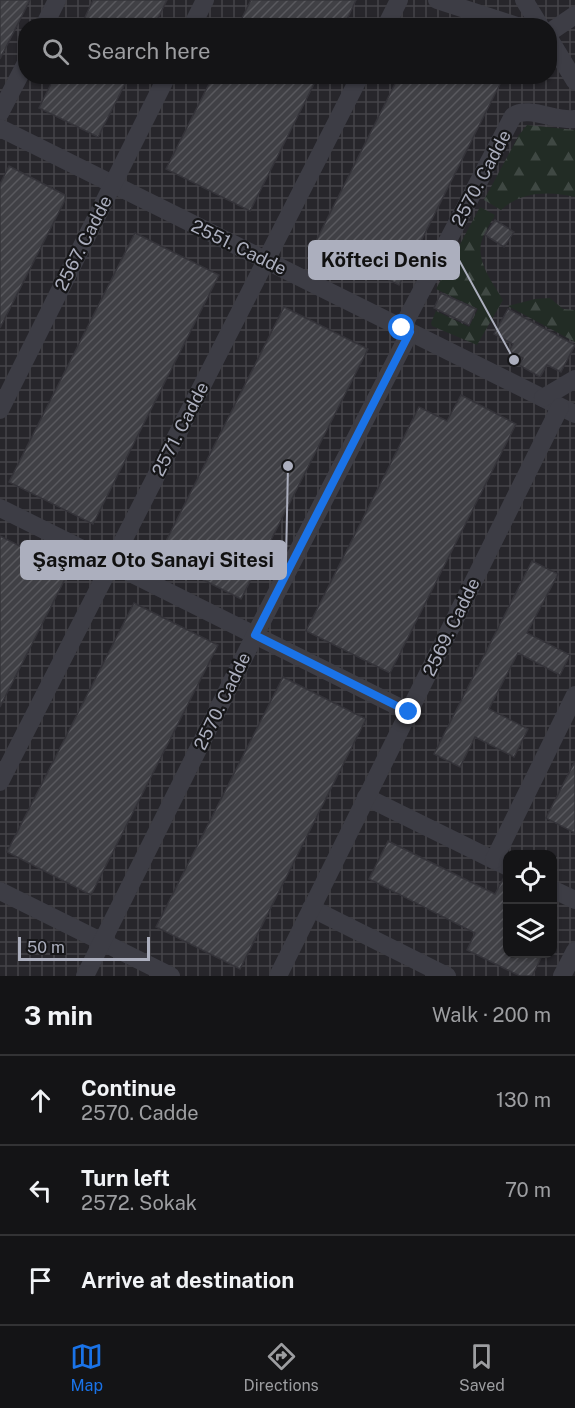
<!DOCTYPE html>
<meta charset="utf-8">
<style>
body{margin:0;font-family:"Public Sans",sans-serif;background:#1d1d1f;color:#f1f3f6}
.controls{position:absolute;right:18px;bottom:18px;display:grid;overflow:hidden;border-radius:12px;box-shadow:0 2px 4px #0004}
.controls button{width:54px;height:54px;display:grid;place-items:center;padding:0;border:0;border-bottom:2px solid #333335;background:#141416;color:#f1f3f6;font:30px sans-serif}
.scale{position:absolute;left:18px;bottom:15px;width:132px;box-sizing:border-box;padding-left:6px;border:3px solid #acafbe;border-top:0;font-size:16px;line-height:21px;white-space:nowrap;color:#acafbe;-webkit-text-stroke:4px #161618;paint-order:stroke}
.stop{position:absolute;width:18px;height:18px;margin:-14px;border:4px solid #1a73e8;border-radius:50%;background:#fff}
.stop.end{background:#1a73e8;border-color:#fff;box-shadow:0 2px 6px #0008}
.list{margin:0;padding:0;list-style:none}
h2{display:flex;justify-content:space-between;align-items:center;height:78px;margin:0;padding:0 24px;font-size:26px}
h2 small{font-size:20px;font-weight:400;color:#9d9ea1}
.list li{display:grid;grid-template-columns:39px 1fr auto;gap:18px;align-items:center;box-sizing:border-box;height:90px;padding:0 24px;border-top:2px solid #333335}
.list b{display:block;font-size:22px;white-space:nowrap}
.list p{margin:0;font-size:20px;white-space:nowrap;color:#9d9ea1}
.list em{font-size:20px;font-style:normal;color:#9d9ea1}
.icon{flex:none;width:33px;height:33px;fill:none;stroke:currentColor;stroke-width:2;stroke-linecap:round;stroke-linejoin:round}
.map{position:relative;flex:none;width:575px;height:976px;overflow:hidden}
.search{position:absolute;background:#141416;box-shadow:0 2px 4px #0004;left:18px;right:18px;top:18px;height:66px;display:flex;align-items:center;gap:15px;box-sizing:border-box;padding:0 21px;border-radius:24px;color:#9d9ea1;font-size:22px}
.sheet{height:348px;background:#141416}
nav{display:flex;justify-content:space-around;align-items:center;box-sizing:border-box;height:84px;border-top:2px solid #333335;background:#141416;font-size:16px;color:#9d9ea1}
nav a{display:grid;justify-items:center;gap:3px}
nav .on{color:#1a73e8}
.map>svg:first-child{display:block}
.industrial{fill:url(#industrial-grid);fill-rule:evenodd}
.forest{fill:url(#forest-firs)}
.building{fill:url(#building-hatch);stroke:#35343a;stroke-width:1.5}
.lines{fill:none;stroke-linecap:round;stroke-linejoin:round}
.minor{stroke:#3d3d45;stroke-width:18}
.route{stroke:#1a73e8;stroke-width:8}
.labels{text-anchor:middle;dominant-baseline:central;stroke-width:4.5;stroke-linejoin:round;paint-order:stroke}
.street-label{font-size:18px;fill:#acafbe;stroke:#161618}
.leader{fill:none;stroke:#acafbe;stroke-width:2}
.callout-dot{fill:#acafbe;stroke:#161618;stroke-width:2}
.callout{fill:#acafbe;stroke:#acafbe;stroke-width:2}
.callout-label{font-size:20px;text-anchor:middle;font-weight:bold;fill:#111}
</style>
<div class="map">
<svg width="575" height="976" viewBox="0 0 575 976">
<defs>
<pattern id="industrial-grid" width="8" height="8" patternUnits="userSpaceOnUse" patternTransform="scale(1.5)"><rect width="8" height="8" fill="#27262b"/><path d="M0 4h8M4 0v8" fill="none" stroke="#444348"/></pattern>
<pattern id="forest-firs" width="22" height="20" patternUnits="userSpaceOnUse" patternTransform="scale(1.5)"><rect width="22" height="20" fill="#222c25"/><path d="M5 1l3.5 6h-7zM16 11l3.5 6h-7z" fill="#3f4843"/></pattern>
<pattern id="building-hatch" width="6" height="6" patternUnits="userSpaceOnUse" patternTransform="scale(1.5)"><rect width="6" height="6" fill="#404045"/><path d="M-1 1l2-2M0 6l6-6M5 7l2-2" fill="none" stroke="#59595e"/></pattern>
</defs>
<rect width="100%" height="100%" fill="#1b1b1d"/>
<path class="industrial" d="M0 0H575V976H0ZM26 26H550V76H26ZM508 854H552V954H508Z"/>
<g class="forest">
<path d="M527 125 575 130V197C550 191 521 191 501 210L484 200 519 135Z"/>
<path d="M480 207 495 215C491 223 484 231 482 240 475 261 493 283 503 300L477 345 432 326 431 323 436 311 469 327 478 309 436 289Z"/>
<path d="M550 298 563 309 575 310V342L508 306 535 299Z"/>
</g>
<g class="building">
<path d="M0 0H30L0 59Z"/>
<path d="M93 0H167L154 26H81Z"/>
<path d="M251 0H356L344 26H238Z"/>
<path d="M55 76H129L98 137 39 108Z"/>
<path d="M213 76H318L250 211 166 169Z"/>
<path d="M399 76H504L399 285 315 243Z"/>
<path d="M9 166 65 195V200L0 328V184Z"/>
<path d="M495 220 514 232 504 247 485 235Z"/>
<path d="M135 233 219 275 93 524 9 482Z"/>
<path d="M441 293 476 309 469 325 434 308Z"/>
<path d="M284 307 368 349 241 599 158 557Z"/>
<path d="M508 309 575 345 561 372 547 365 540 377 519 365 523 358 509 351 513 344 494 334Z"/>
<path d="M461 395 516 424 390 673 306 631 419 407 447 421Z"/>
<path d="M0 536 69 571 0 707Z"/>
<path d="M532 561 558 574 527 633 570 655 560 675 518 653 489 709 528 729 514 757 475 737 460 767 434 754Z"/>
<path d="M134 603 218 645 91 895 7 852Z"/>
<path d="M283 677 366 719 240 969 156 927Z"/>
<path d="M575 761V833L546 818Z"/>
<path d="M388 841 495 894 504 877 507 878V954H543L532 976H520L467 950 475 933 369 879Z"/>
</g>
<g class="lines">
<g class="minor">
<path d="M437 0 517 26"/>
<path d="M524 0 540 26"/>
<path d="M44 26 57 0"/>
<path d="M192 26 205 0"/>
<path d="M386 26 399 0"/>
<path d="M550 32 575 15"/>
<path d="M550 40 575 81"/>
<path d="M0 113 26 63"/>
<path d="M0 128 575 414"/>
<path d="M402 328 513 116C528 105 556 122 575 119"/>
<path d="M543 398 575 379"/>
<path d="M0 410 167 76"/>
<path d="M0 508 409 712"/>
<path d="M0 782 360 76"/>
<path d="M366 797 508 867"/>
<path d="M494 860 575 695"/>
<path d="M552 889 575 900"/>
<path d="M0 891 171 976"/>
<path d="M311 908 447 976"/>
<path d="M85 976 255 635 410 332"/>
<path d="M278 976 560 407"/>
<path d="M562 976 575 951"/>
</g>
</g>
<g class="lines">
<path class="route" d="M402 328 410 332 255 635 409 712"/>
</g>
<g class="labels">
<g class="street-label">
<text transform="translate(481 178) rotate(-62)">2570. Cadde</text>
<text transform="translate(83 243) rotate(-63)">2567. Cadde</text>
<text transform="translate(239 247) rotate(26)">2551. Cadde</text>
<text transform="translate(180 429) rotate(-63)">2571. Cadde</text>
<text transform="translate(451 627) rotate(-64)">2569. Cadde</text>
<text transform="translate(222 701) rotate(-64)">2570. Cadde</text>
</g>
</g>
<path class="leader" d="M514 360L459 260M288 466L286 560"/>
<g class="callout-dot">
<circle cx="514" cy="360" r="6"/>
<circle cx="288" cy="466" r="6"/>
</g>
<g class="callout">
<rect x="309" y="241" width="150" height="38" rx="6"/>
<rect x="21" y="541" width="265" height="38" rx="6"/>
</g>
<g class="callout-label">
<text x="384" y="267">Köfteci Denis</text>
<text x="153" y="567">Şaşmaz Oto Sanayi Sitesi</text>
</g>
</svg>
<div class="controls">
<button><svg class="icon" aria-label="locate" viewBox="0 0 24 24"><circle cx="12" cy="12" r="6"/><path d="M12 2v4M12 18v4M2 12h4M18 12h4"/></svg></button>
<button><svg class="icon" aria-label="layers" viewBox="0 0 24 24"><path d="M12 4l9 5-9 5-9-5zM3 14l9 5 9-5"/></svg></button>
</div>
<div class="scale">50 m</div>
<div class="stop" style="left:402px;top:328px"></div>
<div class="stop end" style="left:409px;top:712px"></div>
<div class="search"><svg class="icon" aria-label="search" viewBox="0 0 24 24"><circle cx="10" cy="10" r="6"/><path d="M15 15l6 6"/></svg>Search here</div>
</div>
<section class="sheet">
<h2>3 min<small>Walk · 200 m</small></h2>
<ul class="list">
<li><svg class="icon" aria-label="ahead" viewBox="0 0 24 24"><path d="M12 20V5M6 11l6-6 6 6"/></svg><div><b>Continue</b><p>2570. Cadde</p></div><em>130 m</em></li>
<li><svg class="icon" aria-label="left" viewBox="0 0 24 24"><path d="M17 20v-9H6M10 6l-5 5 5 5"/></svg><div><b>Turn left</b><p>2572. Sokak</p></div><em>70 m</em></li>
<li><svg class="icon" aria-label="arrive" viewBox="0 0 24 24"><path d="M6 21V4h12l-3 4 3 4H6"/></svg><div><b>Arrive at destination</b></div></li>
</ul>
</section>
<nav>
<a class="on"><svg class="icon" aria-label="map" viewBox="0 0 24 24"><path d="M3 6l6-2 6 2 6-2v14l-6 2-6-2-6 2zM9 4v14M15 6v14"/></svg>Map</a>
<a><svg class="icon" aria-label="directions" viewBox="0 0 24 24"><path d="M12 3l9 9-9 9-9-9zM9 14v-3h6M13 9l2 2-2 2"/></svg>Directions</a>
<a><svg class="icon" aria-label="saved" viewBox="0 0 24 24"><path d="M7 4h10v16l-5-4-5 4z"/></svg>Saved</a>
</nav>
